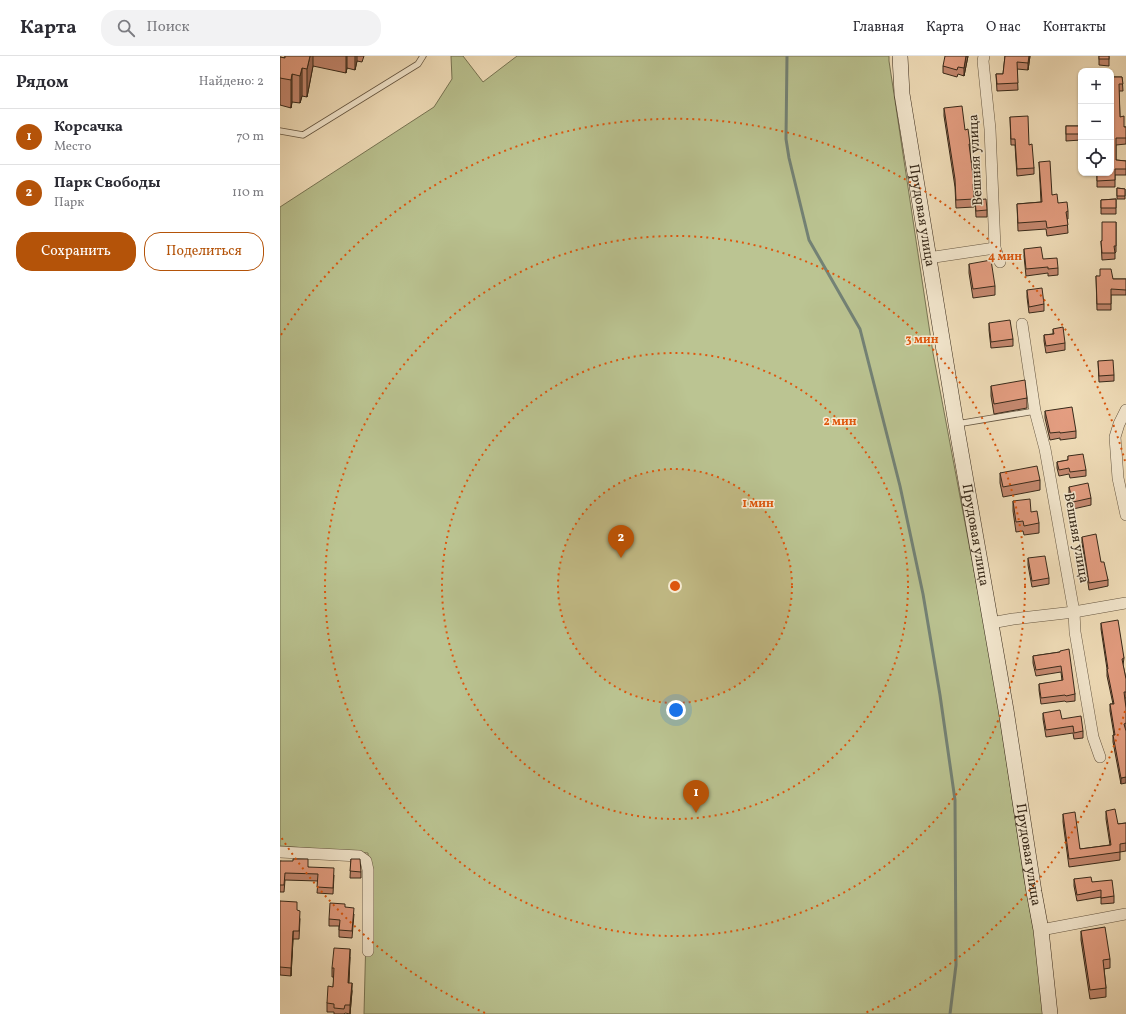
<!DOCTYPE html>
<html lang="ru">
<meta charset="utf-8">
<style>
body{margin:0;font-family:Vollkorn,serif;background:#f2f2f3;color:#2b2b33}
.controls{position:absolute;right:12px;top:12px;display:grid;overflow:hidden;border-radius:8px;box-shadow:0 1px 3px #0004}
.controls button{width:36px;height:36px;display:grid;place-items:center;padding:0;border:0;border-bottom:1px solid #e1e1e2;background:#fff;color:#2b2b33;font:20px sans-serif}
.you{position:absolute;left:396px;top:654px;width:14px;height:14px;margin:-10px;border:3px solid #fff;border-radius:50%;background:#1a73e8;box-shadow:0 0 0 6px #1a73e833}
.badge{display:grid;place-items:center;width:26px;height:26px;border-radius:50%;background:#b45309;color:#fff;font-size:13px;font-weight:700}
.pin{position:absolute;translate:-50% -33px;filter:drop-shadow(0 1px 2px #0008)}
.pin::after{content:'';position:absolute;top:21px;width:14px;height:12px;background:inherit;clip-path:polygon(0 0,100% 0,50% 100%)}
.list{margin:0;padding:0;list-style:none}
h2{display:flex;justify-content:space-between;align-items:center;height:52px;margin:0;padding:0 16px;font-size:17px}
h2 small{font-size:13px;font-weight:400;color:#7c7c81}
.list li{display:grid;grid-template-columns:26px 1fr auto;gap:12px;align-items:center;box-sizing:border-box;height:56px;padding:0 16px;border-top:1px solid #e1e1e2}
.list b{display:block;font-size:15px;white-space:nowrap}
.list p{margin:0;font-size:13px;white-space:nowrap;color:#7c7c81}
.list em{font-size:13px;font-style:normal;color:#7c7c81}
.actions{display:flex;gap:8px;padding:12px 16px}
.actions a{flex:1;padding:9px 0;border:1px solid #b45309;border-radius:16px;text-align:center;font-size:14px;color:#b45309}
.actions .main{background:#b45309;color:#fff}
.icon{flex:none;width:22px;height:22px;fill:none;stroke:currentColor;stroke-width:2;stroke-linecap:round;stroke-linejoin:round}
.map{position:relative;flex:none;width:846px;height:958px;overflow:hidden}
header{display:flex;align-items:center;gap:24px;box-sizing:border-box;height:56px;padding:0 20px;background:#fff;border-bottom:1px solid #e1e1e2}
header strong{font-size:19px}
nav{display:flex;gap:22px;margin-inline-start:auto;font-size:14px}
.search{width:280px;height:36px;background:#f2f2f3;display:flex;align-items:center;gap:10px;box-sizing:border-box;padding:0 14px;border-radius:16px;color:#7c7c81;font-size:15px}
main{display:flex}
aside{flex:1;background:#fff}
.map>svg:first-child{display:block}
.green{fill:#bbc492;stroke:#787656}
.lines{fill:none;stroke-linecap:round;stroke-linejoin:round}
.stream{stroke:#738276;stroke-width:3}
.lane-casing{stroke:#655743;stroke-width:7}
.street-casing{stroke:#655743;stroke-width:12}
.secondary-casing{stroke:#35281a;stroke-width:16}
.lane{stroke:#f8edd5;stroke-width:5.5}
.street{stroke:#f8edd5;stroke-width:11}
.secondary{stroke:#f8edd5;stroke-width:15}
.wall{fill:#c78a72;stroke:#35281a}
.shaded-wall{fill:#a2705c;stroke:#35281a}
.building{fill:#e7a084;stroke:#35281a}
.ring{fill:none;stroke:#df570d;stroke-width:2;stroke-dasharray:2 4}
.labels{text-anchor:middle;dominant-baseline:central;stroke-width:3;stroke-linejoin:round;paint-order:stroke}
.street-label{font-size:14px;fill:#35281a;stroke:#f8edd5}
.centre{fill:#df570d;stroke:#f8edd5;stroke-width:2}
.ring-label{font-size:12px;text-anchor:middle;font-weight:bold;fill:#df570d;stroke:#f8edd5;stroke-width:3;stroke-linejoin:round;paint-order:stroke}
</style>
<header>
<strong>Карта</strong>
<div class="search"><svg class="icon" aria-label="search" viewBox="0 0 24 24"><circle cx="10" cy="10" r="6"/><path d="M15 15l6 6"/></svg>Поиск</div>
<nav><a>Главная</a><a>Карта</a><a>О нас</a><a>Контакты</a></nav>
</header>
<main>
<aside>
<h2>Рядом<small>Найдено: 2</small></h2>
<ul class="list">
<li><span class="badge">1</span><div><b>Корсачка</b><p>Место</p></div><em>70 m</em></li>
<li><span class="badge">2</span><div><b>Парк Свободы</b><p>Парк</p></div><em>110 m</em></li>
</ul>
<div class="actions"><a class="main">Сохранить</a><a>Поделиться</a></div>
</aside>
<div class="map">
<svg width="846" height="958" viewBox="0 0 846 958">
<rect width="100%" height="100%" fill="#f5e3bf"/>
<filter id="stains"><feTurbulence type="fractalNoise" baseFrequency=".005" numOctaves="4"/><feColorMatrix values="0 0 0 0 .2 0 0 0 0 .09 0 0 0 0 .02 0 0 0 .5 -.17"/></filter>
<radialGradient id="worn" r=".72"><stop offset=".6" stop-color="#630" stop-opacity="0"/><stop offset="1" stop-color="#630" stop-opacity=".3"/></radialGradient>
<path class="green" d="M171 0H183L203 26 237 0H609V5L653 297 714 621 744 822 755 880 766 958H84L88 797 0 790V151L154 51 172 23Z"/>
<g class="lines">
<path class="stream" d="M507 0 506 83 509 102 529 184 580 273 620 430 643 538 660 639 675 744 676 909 670 958"/>
<defs>
<g id="lane">
<path d="M0 75 23 79 138 8 143 0"/>
<path d="M677 368 755 355"/>
</g>
<g id="street">
<path d="M704 0 703 5 710 73 715 192 720 206"/>
<path d="M648 202 715 192"/>
<path d="M742 268 755 355 765 393 794 556 795 576 813 681 820 701"/>
<path d="M846 354 839 368 835 381 838 422 846 459"/>
<path d="M711 567 733 563 794 556 846 547"/>
<path d="M0 796 79 800 86 805 88 814V895"/>
<path d="M761 874 846 858"/>
</g>
<g id="secondary">
<path id="s1" d="M620 0 622 38 676 368 726 654 754 836 761 874 770 958"/>
</g>
</defs>
<use href="#lane" class="lane-casing"/>
<use href="#street" class="street-casing"/>
<use href="#secondary" class="secondary-casing"/>
<use href="#lane" class="lane"/>
<use href="#street" class="street"/>
<use href="#secondary" class="secondary"/>
</g>
<g class="wall">
<path d="M5 0H84L82 6 77 5 75 14 67 12 66 17 33 10 27 41 22 40 20 47 12 46 11 52 0 49V1L5 2Z"/>
<path d="M688 0 684 20 678 18 677 21 663 17V10Z"/>
<path d="M725 0H750L748 14 737 13 738 34 717 35 716 18H723Z"/>
<path d="M819 0H829V10L819 9Z"/>
<path d="M831 21H842L843 35H839L840 61 844 71H846V88L836 89V104L846 105V119H835V131H817V117H831Z"/>
<path d="M664 52 685 74 690 88V96L694 128V151L676 152 675 131 664 60Z"/>
<path d="M730 61 754 112V118L737 120 735 89H731Z"/>
<path d="M786 70H801V84L786 85Z"/>
<path d="M759 106 772 139 778 147 788 155V163H787L788 177 767 180 766 173 738 175 737 148 761 146Z"/>
<path d="M837 132 845 133V143H837Z"/>
<path d="M836 143V158H821V144Z"/>
<path d="M695 144 707 154V161H696Z"/>
<path d="M836 166V196L835 197V203L822 204 821 185H822Z"/>
<path d="M744 193 778 212V219L768 220V217L746 220 744 200Z"/>
<path d="M689 208 715 230V239L693 242 689 217Z"/>
<path d="M816 220 833 223H846V239H831V254H817Z"/>
<path d="M747 234 764 248V255L749 257 747 241Z"/>
<path d="M709 267 733 283V290L711 292 709 274Z"/>
<path d="M773 273 785 287V294L766 297 764 285V279L773 278Z"/>
<path d="M818 305 834 319V325L819 326Z"/>
<path d="M711 330 747 342V352L714 358 711 340Z"/>
<path d="M765 355 796 375V382L780 384V382L770 384 765 362Z"/>
<path d="M788 400 806 414V420L790 422 789 418 779 420 777 412V406L788 404Z"/>
<path d="M720 417 760 424V434L723 441 720 427Z"/>
<path d="M789 431 811 442V449L793 453 789 437Z"/>
<path d="M733 445 751 456 759 467V477L744 479 743 475 736 476 733 455Z"/>
<path d="M802 481 821 506 828 524V530L809 534 802 487Z"/>
<path d="M748 502 769 522V528L752 531 748 509Z"/>
<path d="M821 567 844 602 843 609 846 623V642H845L846 652V674L841 728 833 686V679H834L830 655V648H833L827 620V613L821 573Z"/>
<path d="M780 596 795 638V645L786 646 785 645 761 648 759 634V628L782 625 781 616 756 620 753 607V600Z"/>
<path d="M763 657 803 675V682L794 683 793 677 766 681 763 663Z"/>
<path d="M826 755 838 768 846 767V795L840 796V804L789 811 783 766V758L800 793 830 789 826 763Z"/>
<path d="M71 803 81 816V822H70Z"/>
<path d="M0 805 28 811 54 819 53 838 37 837 38 825 5 824 4 836H0Z"/>
<path d="M794 823 812 826 834 840V847L821 848V841L797 845 794 830Z"/>
<path d="M0 845 17 855 20 863 19 883H13L11 920 0 919Z"/>
<path d="M65 851 74 858 72 882 59 881V870H49V863Z"/>
<path d="M801 875 830 903V912L824 913 826 932V941L810 943 801 884Z"/>
<path d="M70 901 69 927 72 935 70 958 65 957 64 958H54V956H47V947L53 931 54 921H52V912Z"/>
</g>
<g class="shaded-wall">
<path d="M30 0H33V10L27 41V13Z"/>
<path d="M66 0H67V12L66 17Z"/>
<path d="M75 0H77V5L75 14Z"/>
<path d="M686 0H688L684 20V12Z"/>
<path d="M749 0H750L748 14V7Z"/>
<path d="M22 12V40L20 47V20Z"/>
<path d="M12 18V46L11 52V24Z"/>
<path d="M846 721V727L841 728V722Z"/>
<path d="M13 875V883L11 920V912Z"/>
<path d="M70 893V901L68 935V927Z"/>
<path d="M72 927V935L70 958V949Z"/>
</g>
<g class="building">
<path d="M5 0H30L27 13 22 12 20 20 12 18 11 24 0 22V1L5 2Z"/>
<path d="M665 0H686L684 12 678 11 677 14 663 10Z"/>
<path d="M725 0H749L748 7 737 6 738 27 717 28 716 18H723Z"/>
<rect x="819" y="0" width="10" height="3"/>
<path d="M831 21H842L843 28H839L840 61 844 60V71H846V82H836V104L846 105V113H835V124L817 125V117H831Z"/>
<path d="M682 50 685 74 688 73 690 88H689L694 128H693L694 143 676 144 675 123 664 52Z"/>
<path d="M748 60 749 89 752 88 754 112 737 113 735 83H731L730 61Z"/>
<rect x="786" y="70" width="15" height="8"/>
<path d="M770 105 772 139 777 138 778 147 787 146 788 155 786 156 788 169 767 172 766 165 738 167 737 148 762 146 759 106Z"/>
<path d="M837 132 845 133V140H837Z"/>
<path d="M706 143 707 154 696 155 695 144Z"/>
<path d="M836 143V152H821V144Z"/>
<path d="M822 166H836V190H834L835 197H822L821 185H822Z"/>
<path d="M761 191 763 203 777 202 778 212 768 213V211L746 213 744 193Z"/>
<path d="M711 204 715 230 693 233 689 208Z"/>
<path d="M820 213H831L833 223H846V234L831 233V248H817L816 220H820Z"/>
<path d="M762 232 764 248 749 251 747 234Z"/>
<path d="M730 264 733 283 711 286 709 267Z"/>
<path d="M783 271 785 287 766 290 764 279 774 278 773 273Z"/>
<path d="M833 304 834 319 819 320 818 305Z"/>
<path d="M745 324 747 342 714 348 711 330Z"/>
<path d="M792 351 796 375 780 377V376L770 377 765 355Z"/>
<path d="M803 398 806 414 790 416 789 412 779 414 777 406 788 404V400Z"/>
<path d="M757 410 760 424 723 431 720 417Z"/>
<path d="M808 427 811 442 793 446 789 431Z"/>
<path d="M750 443 751 456 757 455 759 467 744 470 743 465 736 466 733 445Z"/>
<path d="M816 478 821 506H824L828 524 809 527 802 481Z"/>
<path d="M765 500 769 522 752 525 748 502Z"/>
<path d="M838 564 844 602 842 603 846 623V636H844L846 652V667L844 668 846 675V721L841 722 833 679H835L830 648H834L827 613H828L821 567Z"/>
<path d="M789 593 795 638 786 640 785 639 761 642 759 628 783 624 781 610 756 614 753 600 780 596V595Z"/>
<path d="M780 654 782 663 801 660 803 675 794 677 793 670 766 674 763 657Z"/>
<path d="M835 753 838 768 846 767V787L840 788V796L789 803 783 758 795 756 800 793 831 789 826 755Z"/>
<path d="M13 803H28V811L54 812 53 832 37 831 38 818 5 817 4 829H0V805H13Z"/>
<path d="M71 803H80L81 816 70 815Z"/>
<path d="M811 821 812 826 832 824 834 840 821 842V834L797 839 794 823Z"/>
<path d="M0 845 17 846V854L20 855 19 875H13L11 912 0 911Z"/>
<path d="M50 847 65 848V851L74 852 72 875 59 874 60 864 49 863Z"/>
<path d="M825 871 830 903 823 904 826 932 810 934 801 875Z"/>
<path d="M54 892 70 893 68 927H72L70 949H65L64 953 54 952V948L47 947 48 930 53 931 54 912H52Z"/>
</g>
<circle cx="395" cy="530" r="117" fill="#df570d" fill-opacity=".12"/>
<g class="ring">
<circle cx="395" cy="530" r="117"/>
<circle cx="395" cy="530" r="233"/>
<circle cx="395" cy="530" r="350"/>
<path d="M845 655A467 467 0 0 1 585 957M205 957A467 467 0 0 1 1 781M1 279A467 467 0 0 1 845 405"/>
</g>
<g class="labels">
<g class="street-label">
<text transform="translate(696 104) rotate(-93)">Вешняя улица</text>
<text stroke="none"><textPath href="#s1" startOffset="161">Прудовая улица</textPath></text>
<text stroke="none"><textPath href="#s1" startOffset="485">Прудовая улица</textPath></text>
<text transform="translate(796 482) rotate(80)">Вешняя улица</text>
<text stroke="none"><textPath href="#s1" startOffset="809">Прудовая улица</textPath></text>
</g>
</g>
<circle cx="395" cy="530" r="6" class="centre"/>
<g class="ring-label">
<text x="725" y="204">4 мин</text>
<text x="642" y="287">3 мин</text>
<text x="560" y="369">2 мин</text>
<text x="478" y="451">1 мин</text>
</g>
<rect width="100%" height="100%" filter="url(#stains)"/>
<rect width="100%" height="100%" fill="url(#worn)"/>
</svg>
<div class="controls">
<button>+</button>
<button>−</button>
<button><svg class="icon" aria-label="locate" viewBox="0 0 24 24"><circle cx="12" cy="12" r="6"/><path d="M12 2v4M12 18v4M2 12h4M18 12h4"/></svg></button>
</div>
<div class="you"></div>
<div class="pin badge" style="left:416px;top:757px">1</div>
<div class="pin badge" style="left:341px;top:502px">2</div>
</div>
</main>
